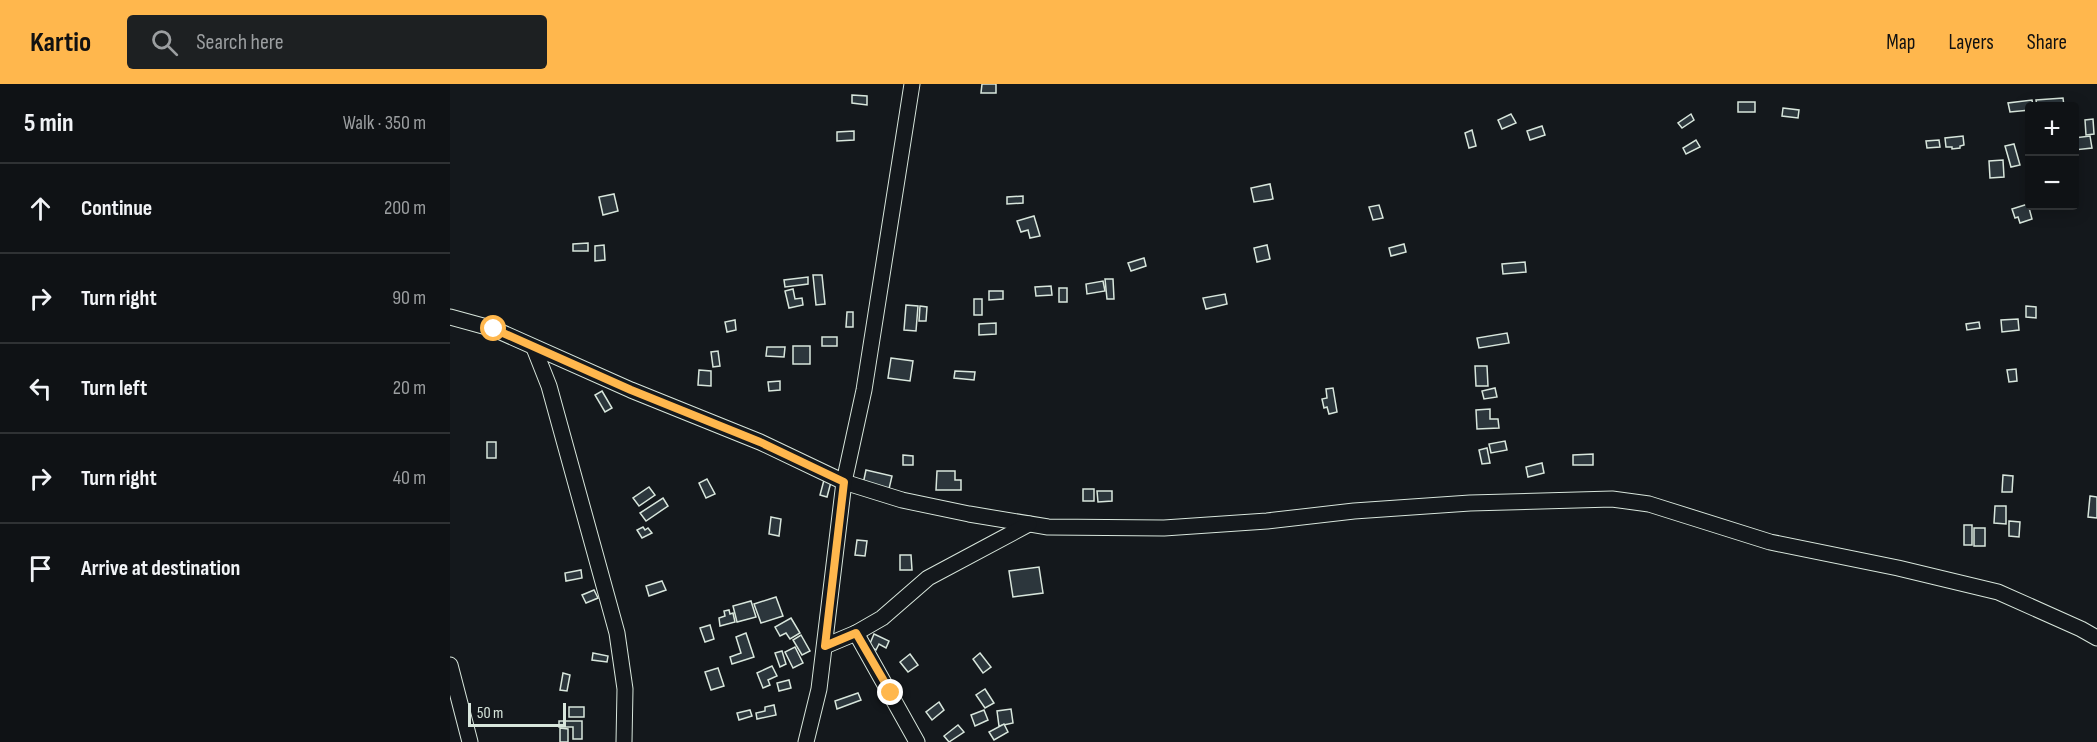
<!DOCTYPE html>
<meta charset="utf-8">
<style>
body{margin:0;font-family:"Sofia Sans Condensed",sans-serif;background:#1d2022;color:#f1f3f6}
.controls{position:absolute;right:18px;top:18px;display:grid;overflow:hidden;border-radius:6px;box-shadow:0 3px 15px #0003}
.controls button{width:54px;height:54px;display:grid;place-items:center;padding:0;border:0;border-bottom:2px solid #2f3234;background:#0f1215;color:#f1f3f6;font:30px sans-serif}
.scale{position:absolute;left:18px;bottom:15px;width:98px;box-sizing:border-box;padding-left:6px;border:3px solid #d8e6dc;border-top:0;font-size:16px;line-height:21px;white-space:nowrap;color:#d8e6dc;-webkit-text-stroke:4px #14181c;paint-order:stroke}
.stop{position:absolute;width:18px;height:18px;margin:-14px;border:4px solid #ffb74d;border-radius:50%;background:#fff}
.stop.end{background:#ffb74d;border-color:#fff;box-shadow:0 2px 6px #0008}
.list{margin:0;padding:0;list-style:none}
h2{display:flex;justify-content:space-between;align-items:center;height:78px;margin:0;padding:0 24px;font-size:26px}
h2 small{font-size:20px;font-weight:400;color:#9b9ea0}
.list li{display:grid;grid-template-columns:39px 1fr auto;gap:18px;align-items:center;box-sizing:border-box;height:90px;padding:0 24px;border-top:2px solid #2f3234}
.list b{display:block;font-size:22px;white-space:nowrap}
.list em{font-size:20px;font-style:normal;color:#9b9ea0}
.icon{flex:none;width:33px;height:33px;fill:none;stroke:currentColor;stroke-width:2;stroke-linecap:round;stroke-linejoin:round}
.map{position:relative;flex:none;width:1647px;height:658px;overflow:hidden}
header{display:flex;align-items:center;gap:36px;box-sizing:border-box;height:84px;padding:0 30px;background:#ffb74d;color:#111}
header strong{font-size:28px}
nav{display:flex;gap:33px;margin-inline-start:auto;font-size:21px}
.search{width:420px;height:54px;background:#1d2022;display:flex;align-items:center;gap:15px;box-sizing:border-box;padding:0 21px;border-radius:6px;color:#9b9ea0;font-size:22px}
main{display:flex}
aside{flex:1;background:#0f1215}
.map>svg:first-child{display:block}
.building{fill:#2c363c;stroke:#d8e6dc;stroke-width:1.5}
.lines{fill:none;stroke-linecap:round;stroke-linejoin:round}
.minor-casing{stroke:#d8e6dc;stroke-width:17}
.minor{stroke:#14181c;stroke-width:15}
.route{stroke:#ffb74d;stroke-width:8}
</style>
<header>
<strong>Kartio</strong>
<div class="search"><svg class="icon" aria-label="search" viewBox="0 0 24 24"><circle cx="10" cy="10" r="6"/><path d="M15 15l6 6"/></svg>Search here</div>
<nav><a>Map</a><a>Layers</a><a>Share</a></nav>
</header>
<main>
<aside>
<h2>5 min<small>Walk · 350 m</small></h2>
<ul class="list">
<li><svg class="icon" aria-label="ahead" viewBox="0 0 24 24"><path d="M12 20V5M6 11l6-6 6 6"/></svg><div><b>Continue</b></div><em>200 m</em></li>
<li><svg class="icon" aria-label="right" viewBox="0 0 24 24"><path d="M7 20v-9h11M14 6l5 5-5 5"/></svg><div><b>Turn right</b></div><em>90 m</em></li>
<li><svg class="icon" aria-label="left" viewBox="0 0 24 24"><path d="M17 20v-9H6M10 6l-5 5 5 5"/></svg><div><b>Turn left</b></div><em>20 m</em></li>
<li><svg class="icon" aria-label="right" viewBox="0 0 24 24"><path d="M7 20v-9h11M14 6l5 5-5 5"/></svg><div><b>Turn right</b></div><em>40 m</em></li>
<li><svg class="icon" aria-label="arrive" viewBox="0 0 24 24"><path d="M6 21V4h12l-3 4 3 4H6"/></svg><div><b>Arrive at destination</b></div></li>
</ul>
</aside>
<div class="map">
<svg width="1647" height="658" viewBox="0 0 1647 658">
<rect width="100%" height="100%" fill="#14181c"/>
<g class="building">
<path d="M532 0H546V9H531Z"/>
<path d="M402 11 417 12V21L402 19Z"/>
<path d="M1613 14 1614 22H1587L1586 16Z"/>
<path d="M1582 16 1583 22H1580V26L1560 28 1558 19Z"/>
<rect x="1288" y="18" width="17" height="10"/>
<path d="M1333 24 1349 26 1348 34 1332 32Z"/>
<path d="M1061 30 1066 39 1052 45 1048 36Z"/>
<path d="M1241 30 1244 36 1232 44 1228 39Z"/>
<path d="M1643 35 1644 50 1636 51 1635 36Z"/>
<path d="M1092 42 1095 51 1080 56 1077 47Z"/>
<path d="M1022 46 1026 62 1019 64 1015 49Z"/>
<path d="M404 47V56L387 57V48Z"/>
<path d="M1513 52 1514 61 1510 62V64L1502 65V63H1496L1495 54Z"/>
<path d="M1640 52 1642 64 1624 66V54Z"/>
<path d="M1246 56 1250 63 1236 70 1233 64Z"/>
<path d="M1489 56 1490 63 1477 64 1476 57Z"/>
<path d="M1564 60 1570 81 1561 83 1555 62Z"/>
<path d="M1553 76 1554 93 1540 94 1539 77Z"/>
<path d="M820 100 823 115 804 118 801 104Z"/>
<path d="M164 110 168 127 153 131 149 113Z"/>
<path d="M573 112V119L557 120V113Z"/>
<path d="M1578 120 1582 135 1570 139 1568 133 1565 134 1562 125Z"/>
<path d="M929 121 933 134 923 136 919 123Z"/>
<path d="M584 132 590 152 580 154 578 146 571 148 567 137Z"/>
<path d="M138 159V167H123V160Z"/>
<path d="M954 160 956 168 941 172 939 164Z"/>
<path d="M154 161 155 176 145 177V162Z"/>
<path d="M817 161 820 175 807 178 804 164Z"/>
<path d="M694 174 696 182 681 187 678 179Z"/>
<path d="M1075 178 1076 188 1053 190 1052 180Z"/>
<path d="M363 191H372L375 220 366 221Z"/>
<path d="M358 193V200L335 203 334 196Z"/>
<path d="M655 195H663L664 215H657Z"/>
<path d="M653 197 655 207 637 210 636 200Z"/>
<path d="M601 202 602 211 586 212 585 203Z"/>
<rect x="609" y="204" width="8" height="14"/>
<path d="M343 205 345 215 352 214 353 221 339 224 335 207Z"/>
<path d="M539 207H553V215L539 216Z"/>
<path d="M775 210 777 220 756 225 753 214Z"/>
<rect x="524" y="215" width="8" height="16"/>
<path d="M456 221 468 222 466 247 454 246Z"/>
<path d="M470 222 477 223 476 237H469Z"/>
<path d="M1576 222 1586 223V234L1576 233Z"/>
<path d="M397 228H403V243H396Z"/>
<path d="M1568 235 1569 246 1552 248 1551 236Z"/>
<path d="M285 236 286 246 277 248 275 238Z"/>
<path d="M1529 238 1530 244 1517 246 1516 240Z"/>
<path d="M546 239V250L529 251V240Z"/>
<path d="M1057 249 1059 259 1029 264 1027 254Z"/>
<rect x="372" y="253" width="15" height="9"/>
<rect x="343" y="262" width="17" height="18"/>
<path d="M317 263H335L334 273 316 272Z"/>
<path d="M268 267 270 282 263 283 261 268Z"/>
<path d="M441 274 463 277 460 297 438 294Z"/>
<path d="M1025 282H1037L1038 302H1026Z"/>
<path d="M1566 285 1567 297 1559 298 1557 286Z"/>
<path d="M249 286 261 287V302L248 301Z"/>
<path d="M505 287 525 288 524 296 504 294Z"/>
<path d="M330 297V306L319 307 318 298Z"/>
<path d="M883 304 887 328 879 330 877 323 874 324 872 315 877 314 876 305Z"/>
<path d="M1045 304 1047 313 1034 315 1032 307Z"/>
<path d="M152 307 162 324 155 328 145 311Z"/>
<path d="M1040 325V335H1048L1049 344 1027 345 1026 326Z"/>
<path d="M1055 357 1057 366 1041 369 1039 360Z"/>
<rect x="37" y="358" width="9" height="16"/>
<path d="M1037 364 1040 379 1032 380 1029 366Z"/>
<path d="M1143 370V381H1123V371Z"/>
<path d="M453 371 463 372V381H453Z"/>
<path d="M1092 379 1094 389 1078 393 1076 383Z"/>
<path d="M416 386 442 392 439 405 413 400Z"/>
<path d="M487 387H505V396H511V406H486Z"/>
<path d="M1553 391 1563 392 1562 408H1552Z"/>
<path d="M257 395 265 410 256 414 249 399Z"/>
<path d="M374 396 381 398 377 413 370 411Z"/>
<path d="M199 403 205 411 189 422 183 414Z"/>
<rect x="633" y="405" width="11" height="12"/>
<path d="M647 407H662V417L648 418Z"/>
<path d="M1640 412 1647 413V434L1638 433Z"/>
<path d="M213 414 218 422 196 437 190 429Z"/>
<path d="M1545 422H1556V440L1544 439Z"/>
<path d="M321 433 331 435 329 452 319 450Z"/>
<path d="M1559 437 1570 438 1569 453 1559 452Z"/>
<rect x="1514" y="441" width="8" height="20"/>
<path d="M193 443 195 446 198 444 202 449 192 454 187 446Z"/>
<rect x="1524" y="444" width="11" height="18"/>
<path d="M407 456 417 457 415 472 405 471Z"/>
<path d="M450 471H461L462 486H450Z"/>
<path d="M589 483 593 509 563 513 559 487Z"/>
<path d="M131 486 132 494 116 497 115 489Z"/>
<path d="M212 497 216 506 199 512 196 502Z"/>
<path d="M144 506 148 514 136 519 132 511Z"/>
<path d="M326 513 333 532 311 539 304 520Z"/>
<path d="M301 517 306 533 287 538 283 522Z"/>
<path d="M279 526 280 530 283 529 285 538 270 542 269 534 275 532 274 527Z"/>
<path d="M341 534 350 549 340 555 336 549 330 552 325 543Z"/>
<path d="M260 541 264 555 255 558 250 544Z"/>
<path d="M296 549 304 573 282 580 280 573 291 569 286 553Z"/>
<path d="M424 550 439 557 436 564 429 560 426 566 419 562Z"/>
<path d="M351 551 360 567 352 571 343 556Z"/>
<path d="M345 563 353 579 343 584 335 568Z"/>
<path d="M332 567 336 580 330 583 325 569Z"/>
<path d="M143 569 158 572 157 578 142 576Z"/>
<path d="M530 569 541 583 533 589 523 575Z"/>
<path d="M460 570 468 581 458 588 450 578Z"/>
<path d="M322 582 327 592 318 596 320 601 313 604 307 589Z"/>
<path d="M268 584 274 602 261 606 255 588Z"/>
<path d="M113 589 120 591 117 607 110 606Z"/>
<path d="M339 596 341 604 329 607 327 599Z"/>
<path d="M535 605 544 619 535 624 526 611Z"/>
<path d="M408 609 411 616 387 625 385 617Z"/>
<path d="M489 618 494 626 482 636 476 628Z"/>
<path d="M324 621 326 631 307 635 306 629 315 627V623Z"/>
<rect x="119" y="623" width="15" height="10"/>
<path d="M561 625 563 639 549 642 547 627Z"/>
<path d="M300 626 302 632 289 636 287 629Z"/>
<path d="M534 626 538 636 525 642 521 631Z"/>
<path d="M109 637H132V655H123V643H109Z"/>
<path d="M554 640 558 648 544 656 539 648Z"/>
<path d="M508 641 514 648 499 658 494 652Z"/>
<path d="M110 644 118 645V658H110Z"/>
</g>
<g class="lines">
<defs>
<g id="minor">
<path d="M0 233 44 245 181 306 310 358 394 398 452 416 519 430 598 443 714 444 817 437 904 427 1020 419 1162 415 1199 420 1320 458 1448 484 1548 508 1631 545 1647 554"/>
<path d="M84 264 99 302 167 549 175 605 174 658"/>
<path d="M406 549 467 658"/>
<path d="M375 562 406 549 432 534 478 494 579 440"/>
<path d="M0 581 20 658"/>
<path d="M356 658 369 605 394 398 414 306 462 0"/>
</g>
</defs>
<use href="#minor" class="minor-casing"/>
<use href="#minor" class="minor"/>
</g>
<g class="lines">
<path class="route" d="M44 245 181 306 310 358 394 398 375 562 406 549 441 609"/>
</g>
</svg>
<div class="controls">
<button>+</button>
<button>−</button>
</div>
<div class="scale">50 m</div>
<div class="stop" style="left:44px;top:245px"></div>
<div class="stop end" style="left:441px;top:609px"></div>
</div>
</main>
